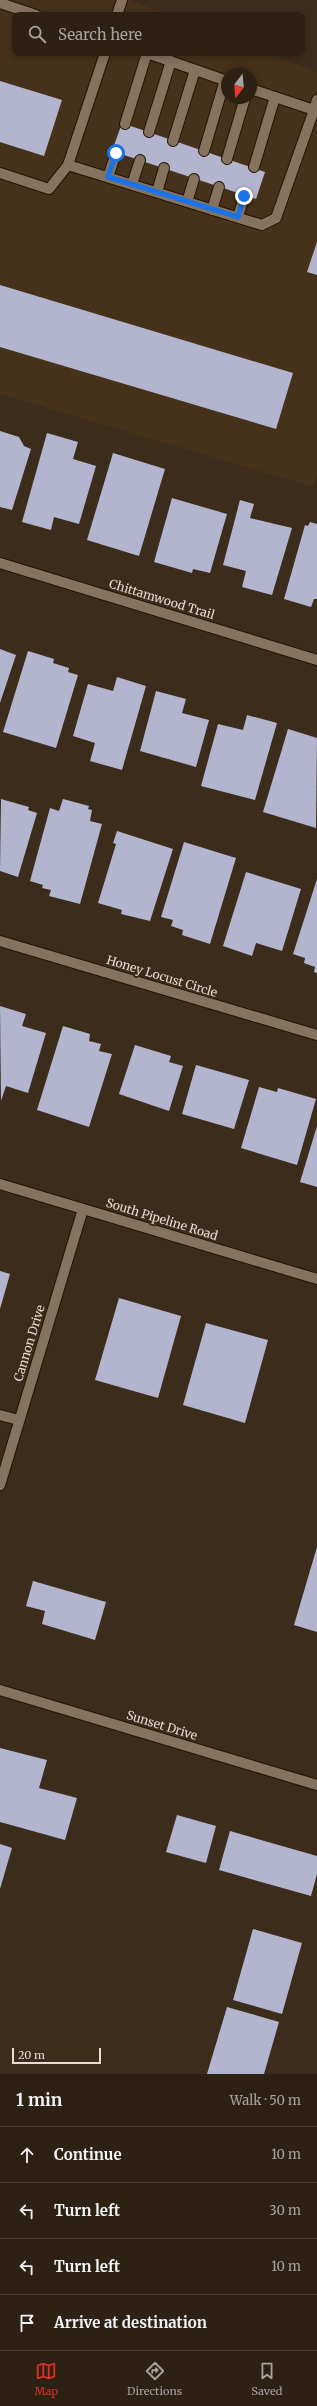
<!DOCTYPE html>
<meta charset="utf-8">
<style>
body{margin:0;font-family:Merriweather,serif;background:#392e22;color:#f1f3f6}
.compass{position:absolute;left:221px;top:68px;width:36px;height:36px;border-radius:50%;background:#2d2114;box-shadow:0 2px 6px #0003;rotate:196deg}
.scale{position:absolute;left:12px;bottom:10px;width:89px;box-sizing:border-box;padding-left:4px;border:2px solid #e6dcd1;border-top:0;font-size:11px;line-height:14px;white-space:nowrap;color:#e6dcd1;-webkit-text-stroke:3px #3c2c1b;paint-order:stroke}
.stop{position:absolute;width:12px;height:12px;margin:-9px;border:3px solid #1a73e8;border-radius:50%;background:#fff}
.stop.end{background:#1a73e8;border-color:#fff;box-shadow:0 1px 4px #0008}
.list{margin:0;padding:0;list-style:none}
h2{display:flex;justify-content:space-between;align-items:center;height:52px;margin:0;padding:0 16px;font-size:17px}
h2 small{font-size:13px;font-weight:400;color:#a7a3a0}
.list li{display:grid;grid-template-columns:26px 1fr auto;gap:12px;align-items:center;box-sizing:border-box;height:56px;padding:0 16px;border-top:1px solid #483e34}
.list b{display:block;font-size:15px;white-space:nowrap}
.list em{font-size:13px;font-style:normal;color:#a7a3a0}
.icon{flex:none;width:22px;height:22px;fill:none;stroke:currentColor;stroke-width:2;stroke-linecap:round;stroke-linejoin:round}
.map{position:relative;flex:none;width:317px;height:2074px;overflow:hidden}
.search{position:absolute;background:#2d2114;box-shadow:0 2px 6px #0003;left:12px;right:12px;top:12px;height:44px;display:flex;align-items:center;gap:10px;box-sizing:border-box;padding:0 14px;border-radius:8px;color:#a7a3a0;font-size:15px}
.sheet{height:276px;background:#2d2114}
nav{display:flex;justify-content:space-around;align-items:center;box-sizing:border-box;height:56px;border-top:1px solid #483e34;background:#2d2114;font-size:11px;color:#a7a3a0}
nav a{display:grid;justify-items:center;gap:2px}
nav .on{color:#d93025}
.map>svg:first-child{display:block}
.built{fill:#46311a;fill-rule:evenodd}
.building{fill:#b3b5cf}
.lines{fill:none;stroke-linecap:round;stroke-linejoin:round}
.lane-casing{stroke:#231404;stroke-width:12}
.street-casing{stroke:#231404;stroke-width:12}
.secondary-casing{stroke:#231404;stroke-width:12}
.lane{stroke:#85725f;stroke-width:10}
.street{stroke:#85725f;stroke-width:10}
.secondary{stroke:#85725f;stroke-width:10}
.route{stroke:#1a73e8;stroke-width:5}
.labels{text-anchor:middle;dominant-baseline:central;stroke-width:4;stroke-linejoin:round;paint-order:stroke}
.street-label{font-size:12px;fill:#e6dcd1;stroke:#3c2c1b}
</style>
<div class="map">
<svg width="317" height="2074" viewBox="0 0 317 2074">
<rect width="100%" height="100%" fill="#3c2c1b"/>
<path class="built" d="M0 0H130L169 15H15V53H267L317 72V476L313 487 0 394ZM227 74H251V98H227Z"/>
<g class="building">
<path d="M0 81 62 100 44 156 0 142Z"/>
<path d="M122 123 265 172 256 199 112 151Z"/>
<path d="M317 242V275L307 272Z"/>
<path d="M0 285 293 373 276 429 0 347Z"/>
<path d="M0 431 19 437 24 446 31 449 12 510 0 507Z"/>
<path d="M47 433 78 442 73 459 96 466 79 524 54 517 51 530 22 522Z"/>
<path d="M113 453 165 469 139 556 87 540Z"/>
<path d="M172 498 227 514 210 573 193 569 192 573 154 562Z"/>
<path d="M240 500 254 504 250 518 292 528 272 595 242 587 246 571 223 565Z"/>
<path d="M310 522 317 524V599H314L311 607 284 599 305 525 308 526Z"/>
<path d="M0 649 16 655 0 703Z"/>
<path d="M28 651 54 659 53 663 69 668 68 672 78 675 56 748 3 732Z"/>
<path d="M117 677 146 686 122 770 90 761 95 743 73 736 88 684 113 691Z"/>
<path d="M156 691 186 699 182 713 209 720 196 767 140 751Z"/>
<path d="M247 715 277 723 255 800 201 786 218 724 243 730Z"/>
<path d="M288 729 317 738 316 828 263 812Z"/>
<path d="M1 799 29 807 28 810 37 813 18 877 0 871Z"/>
<path d="M63 799 89 806 88 809 92 810 90 821 102 824 80 904 49 896 51 890 42 888 43 885 30 881 50 808 59 811Z"/>
<path d="M117 831 173 849 150 921 121 914 122 910 98 903 116 844 113 843Z"/>
<path d="M184 842 236 858 210 944 182 935 183 930 171 926 173 920 161 917Z"/>
<path d="M246 872 301 889 282 951 256 943 252 956 223 946Z"/>
<path d="M317 879V973L314 972 315 967 304 963 305 958 293 954Z"/>
<path d="M0 1006 26 1014 22 1026 46 1033 28 1093 6 1086 1 1101Z"/>
<path d="M63 1026 90 1034 89 1041 101 1044 99 1051 112 1054 89 1127 37 1110Z"/>
<path d="M135 1045 171 1056 169 1062 183 1066 169 1111 119 1094Z"/>
<path d="M196 1065 249 1080 234 1129 182 1114Z"/>
<path d="M259 1087 277 1092 278 1088 316 1099 297 1165 241 1148Z"/>
<path d="M317 1126V1187L300 1182Z"/>
<path d="M0 1271 10 1274 0 1309Z"/>
<path d="M119 1298 181 1316 158 1398 95 1380Z"/>
<path d="M206 1323 268 1340 245 1423 183 1405Z"/>
<path d="M317 1547V1632L294 1625Z"/>
<path d="M33 1581 106 1602 95 1640 42 1624 45 1611 26 1606Z"/>
<path d="M0 1748 47 1760 39 1788 77 1798 65 1840 0 1822Z"/>
<path d="M177 1815 216 1826 206 1863 166 1852Z"/>
<path d="M230 1831 317 1856V1874L311 1896 219 1870Z"/>
<path d="M0 1844 12 1848 0 1889Z"/>
<path d="M253 1929 302 1943 282 2014 233 2000Z"/>
<path d="M227 2007 279 2022 264 2074H207Z"/>
</g>
<g class="lines">
<defs>
<g id="lane">
<path d="M0 3 36 15"/>
<path d="M117 15 122 0"/>
<path d="M105 53 68 165 262 225 276 218 314 110"/>
<path d="M147 53 227 81"/>
<path d="M251 89 314 110 317 100"/>
<path d="M125 124 147 53"/>
<path d="M149 132 171 61"/>
<path d="M173 141 195 70"/>
<path d="M204 151 225 80"/>
<path d="M227 159 245 98"/>
<path d="M254 167 275 97"/>
<path d="M0 173 49 189 68 165"/>
<path d="M108 177 116 153"/>
<path d="M132 184 140 160"/>
<path d="M157 192 164 168"/>
<path d="M187 202 194 179"/>
<path d="M212 210 219 187"/>
<path d="M238 217 244 196"/>
<path d="M0 1415 19 1420"/>
</g>
<g id="street">
<path d="M0 563 317 660"/>
<path d="M0 941 317 1035"/>
<path d="M0 1485 83 1209"/>
<path d="M0 1690 317 1785"/>
</g>
<path id="secondary" d="M0 1184 317 1279"/>
</defs>
<use href="#lane" class="lane-casing"/>
<use href="#street" class="street-casing"/>
<use href="#secondary" class="secondary-casing"/>
<use href="#lane" class="lane"/>
<use href="#street" class="street"/>
<use href="#secondary" class="secondary"/>
</g>
<g class="lines">
<path class="route" d="M116 153 108 177 238 217 244 196"/>
</g>
<g class="labels">
<g class="street-label">
<text transform="translate(162 599) rotate(17)">Chittamwood Trail</text>
<text transform="translate(162 976) rotate(17)">Honey Locust Circle</text>
<text transform="translate(162 1219) rotate(17)">South Pipeline Road</text>
<text transform="translate(29 1343) rotate(-73)">Cannon Drive</text>
<text transform="translate(162 1725) rotate(17)">Sunset Drive</text>
</g>
</g>
</svg>
<svg class="compass" viewBox="-18 -18 36 36"><path d="M0-13l5 13h-10z" fill="#e53935"/><path d="M0 13l5-13h-10z" fill="#a7a3a0"/></svg>
<div class="scale">20 m</div>
<div class="stop" style="left:116px;top:153px"></div>
<div class="stop end" style="left:244px;top:196px"></div>
<div class="search"><svg class="icon" aria-label="search" viewBox="0 0 24 24"><circle cx="10" cy="10" r="6"/><path d="M15 15l6 6"/></svg>Search here</div>
</div>
<section class="sheet">
<h2>1 min<small>Walk · 50 m</small></h2>
<ul class="list">
<li><svg class="icon" aria-label="ahead" viewBox="0 0 24 24"><path d="M12 20V5M6 11l6-6 6 6"/></svg><div><b>Continue</b></div><em>10 m</em></li>
<li><svg class="icon" aria-label="left" viewBox="0 0 24 24"><path d="M17 20v-9H6M10 6l-5 5 5 5"/></svg><div><b>Turn left</b></div><em>30 m</em></li>
<li><svg class="icon" aria-label="left" viewBox="0 0 24 24"><path d="M17 20v-9H6M10 6l-5 5 5 5"/></svg><div><b>Turn left</b></div><em>10 m</em></li>
<li><svg class="icon" aria-label="arrive" viewBox="0 0 24 24"><path d="M6 21V4h12l-3 4 3 4H6"/></svg><div><b>Arrive at destination</b></div></li>
</ul>
</section>
<nav>
<a class="on"><svg class="icon" aria-label="map" viewBox="0 0 24 24"><path d="M3 6l6-2 6 2 6-2v14l-6 2-6-2-6 2zM9 4v14M15 6v14"/></svg>Map</a>
<a><svg class="icon" aria-label="directions" viewBox="0 0 24 24"><path d="M12 3l9 9-9 9-9-9zM9 14v-3h6M13 9l2 2-2 2"/></svg>Directions</a>
<a><svg class="icon" aria-label="saved" viewBox="0 0 24 24"><path d="M7 4h10v16l-5-4-5 4z"/></svg>Saved</a>
</nav>
